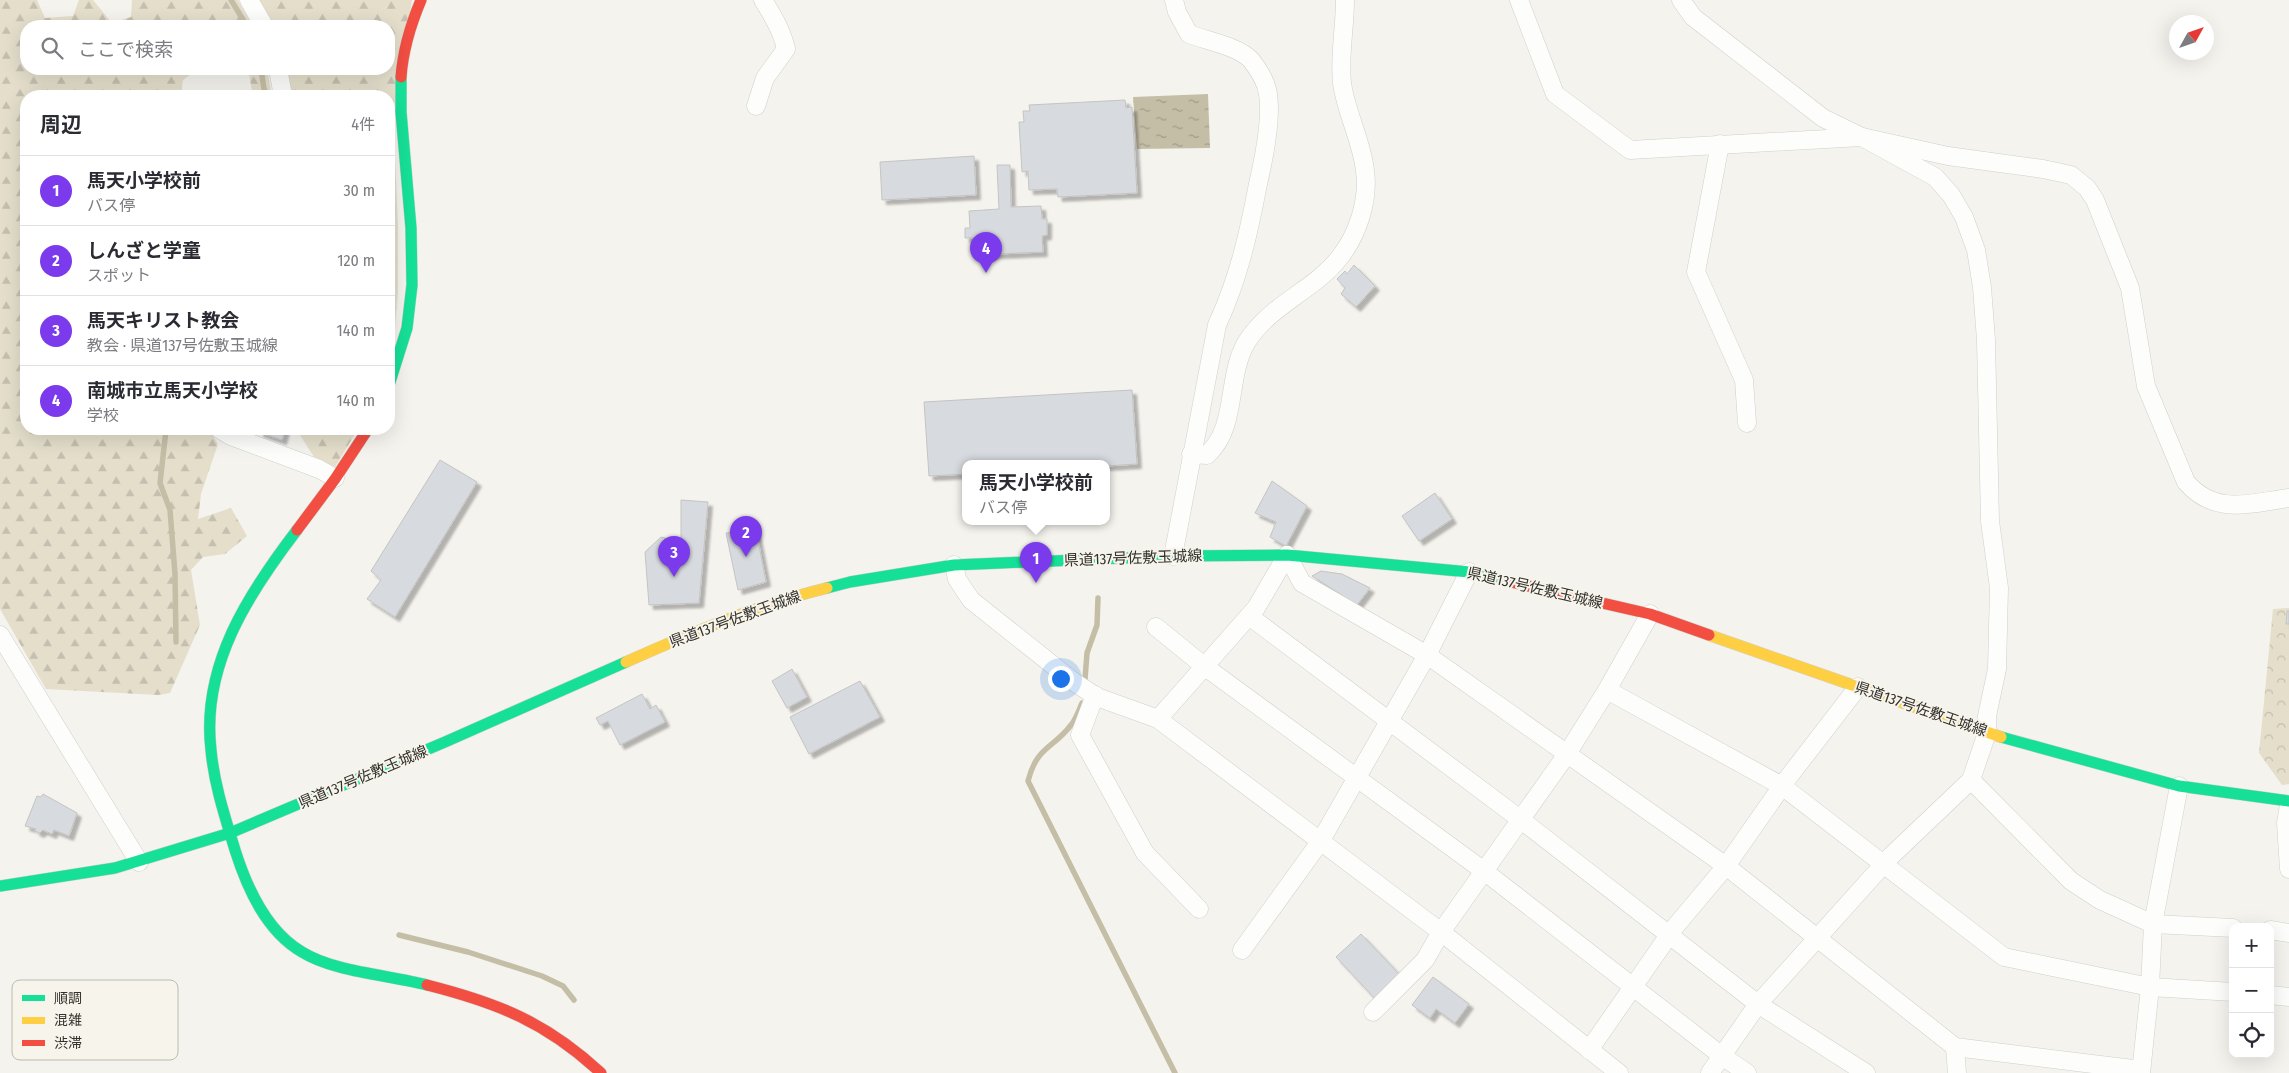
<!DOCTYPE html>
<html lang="ja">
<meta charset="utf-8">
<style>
body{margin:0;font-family:"Fira Sans Condensed","Noto Sans JP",sans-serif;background:#f7f7f7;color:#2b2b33}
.controls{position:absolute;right:15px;bottom:15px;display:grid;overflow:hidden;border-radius:10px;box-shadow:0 5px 20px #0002}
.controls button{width:45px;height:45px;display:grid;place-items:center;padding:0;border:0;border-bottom:1px solid #e1e1e2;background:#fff;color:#2b2b33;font:25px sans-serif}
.compass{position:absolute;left:2169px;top:15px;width:45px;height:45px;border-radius:50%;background:#fff;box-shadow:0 5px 20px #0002;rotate:50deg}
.you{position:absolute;left:1060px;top:678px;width:18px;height:18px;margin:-12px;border:4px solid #fff;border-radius:50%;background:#1a73e8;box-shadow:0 0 0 8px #1a73e833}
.badge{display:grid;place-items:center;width:32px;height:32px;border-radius:50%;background:#7c3aed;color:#fff;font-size:16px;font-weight:700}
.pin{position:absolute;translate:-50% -41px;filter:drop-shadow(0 1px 2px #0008)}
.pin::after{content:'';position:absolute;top:26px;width:18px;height:15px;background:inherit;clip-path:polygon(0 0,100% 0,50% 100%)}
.popup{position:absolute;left:962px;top:460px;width:148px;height:65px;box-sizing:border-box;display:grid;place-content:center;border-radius:10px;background:#fff;filter:drop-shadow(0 1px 4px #0005);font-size:16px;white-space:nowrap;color:#7c7c81}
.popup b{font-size:19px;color:#2b2b33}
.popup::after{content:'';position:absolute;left:50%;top:100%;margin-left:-10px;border:10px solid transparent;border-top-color:#fff}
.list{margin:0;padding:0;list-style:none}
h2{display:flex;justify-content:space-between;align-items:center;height:65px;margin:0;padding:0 20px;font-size:21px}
h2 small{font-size:16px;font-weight:400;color:#7c7c81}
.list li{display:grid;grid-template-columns:32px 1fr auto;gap:15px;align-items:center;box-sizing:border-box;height:70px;padding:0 20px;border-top:1px solid #e1e1e2}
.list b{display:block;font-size:19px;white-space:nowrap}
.list p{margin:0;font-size:16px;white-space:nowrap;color:#7c7c81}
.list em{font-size:16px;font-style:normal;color:#7c7c81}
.icon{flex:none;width:28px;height:28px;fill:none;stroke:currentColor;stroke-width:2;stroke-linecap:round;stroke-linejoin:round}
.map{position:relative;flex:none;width:2289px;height:1073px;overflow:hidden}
.search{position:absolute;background:#fff;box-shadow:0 5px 20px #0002;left:20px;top:20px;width:375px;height:55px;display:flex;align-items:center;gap:12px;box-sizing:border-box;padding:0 18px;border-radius:20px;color:#7c7c81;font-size:19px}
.panel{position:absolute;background:#fff;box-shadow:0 5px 20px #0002;left:20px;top:90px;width:375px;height:345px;border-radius:20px}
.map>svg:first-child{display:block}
.forest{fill:url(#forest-firs)}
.park{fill:url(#park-crowns)}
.water{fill:url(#water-ripples)}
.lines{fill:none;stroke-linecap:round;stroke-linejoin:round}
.stream{stroke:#c5bea6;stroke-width:5.5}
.building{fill:#d7dade;stroke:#c4c4c3;filter:url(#shadow)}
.street-casing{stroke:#d0cfcc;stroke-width:19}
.fast-casing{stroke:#d0cfcc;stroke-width:12}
.slow-casing{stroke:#d0cfcc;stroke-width:12}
.jam-casing{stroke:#d0cfcc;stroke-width:12}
.street{stroke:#fdfdfc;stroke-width:18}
.fast{stroke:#16e098;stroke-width:11}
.slow{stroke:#ffcf43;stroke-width:11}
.jam{stroke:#f24e42;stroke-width:11}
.labels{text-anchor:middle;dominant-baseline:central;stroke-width:4;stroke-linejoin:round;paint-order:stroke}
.street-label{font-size:15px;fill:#32312d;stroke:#f7f4eb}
.key{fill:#f7f4eb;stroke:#bcbab2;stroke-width:1}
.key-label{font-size:14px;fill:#32312d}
</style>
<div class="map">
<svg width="2289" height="1073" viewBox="0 0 2289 1073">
<defs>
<pattern id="forest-firs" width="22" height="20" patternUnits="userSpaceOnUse" patternTransform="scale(1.25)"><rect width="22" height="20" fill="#e4decb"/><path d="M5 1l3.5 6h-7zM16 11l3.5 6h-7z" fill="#c4bfaf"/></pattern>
<pattern id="park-crowns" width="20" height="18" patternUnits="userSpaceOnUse" patternTransform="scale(1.25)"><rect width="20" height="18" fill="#e4decb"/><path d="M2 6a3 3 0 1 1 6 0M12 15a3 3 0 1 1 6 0" fill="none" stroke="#c4bfaf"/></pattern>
<pattern id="water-ripples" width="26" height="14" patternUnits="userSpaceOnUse" patternTransform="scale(1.25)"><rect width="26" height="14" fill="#c5bea6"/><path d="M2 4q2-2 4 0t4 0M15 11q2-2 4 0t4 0" fill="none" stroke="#a19b88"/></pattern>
<filter id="shadow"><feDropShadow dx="4.5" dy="4.5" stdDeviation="1" flood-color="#0004"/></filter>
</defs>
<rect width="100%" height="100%" fill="#f4f3ee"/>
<g class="forest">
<path d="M0 0H37L45 18 73 16 79 0H93L112 23 131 17 132 0H238L253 26H26V69H198L183 80 181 96H26V429H209L218 444 201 494 198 519 231 508 247 536 225 554 203 557 191 570 200 625 170 693 158 695 46 689 0 609Z"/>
<path d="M257 0H412L393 112 398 226V293L394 340 389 356V96H289L284 69H389V26H272Z"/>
<path d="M248 69H267L272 96H253Z"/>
<path d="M296 429H358L335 467 314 457Z"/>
</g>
<path class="park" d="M2289 608V784L2282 785 2259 753 2273 609Z"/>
<path class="water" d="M1208 94 1210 148 1137 149 1133 97Z"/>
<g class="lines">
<g class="stream">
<path d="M231 0 247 26"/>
<path d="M261 69 265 96"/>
<path d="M169 429 166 430 160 483 170 510 175 574 176 642"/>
<path d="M1085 679 1087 653 1097 625 1098 598"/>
<path d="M1082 703C1079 710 1076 719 1071 725 1053 749 1037 746 1028 781L1175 1073"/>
<path d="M399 935 468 952 542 976 563 986 574 1000"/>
</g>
</g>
<g class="building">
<path d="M1125 100 1126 108 1132 107 1137 193 1058 197 1057 189 1029 190 1028 171 1022 172 1019 122H1024L1023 111H1030L1029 105Z"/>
<path d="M974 156 976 195 882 200 880 162Z"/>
<path d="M997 165H1010L1011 207 1041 206 1042 219H1047V235L1042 236 1043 252 975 255 974 238H965V228H970L969 211 999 209Z"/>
<path d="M1354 265 1375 286 1356 307 1341 294 1345 288 1337 279 1345 271 1347 274Z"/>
<path d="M1132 390 1137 464 1106 466 966 464V474L929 476 924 402Z"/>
<path d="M260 429H285L282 440 259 432Z"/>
<path d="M440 460 477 482 395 617 367 599 381 580 371 571Z"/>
<path d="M1272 481 1307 506 1286 546 1270 537 1276 522 1255 513Z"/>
<path d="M1435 493 1452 519 1419 541 1402 516Z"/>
<path d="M681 500 708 502 699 603 649 605 645 552 661 537 681 542Z"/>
<path d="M756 530 766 582 738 590 726 533Z"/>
<path d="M1321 571 1342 574 1370 588 1357 605 1312 576Z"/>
<path d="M2287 611H2289V624H2286Z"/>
<path d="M792 669 807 697 787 708 772 681Z"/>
<path d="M860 681 880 717 809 754 790 717Z"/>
<path d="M642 694 650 709 656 705 665 722 620 745 608 721 600 725 596 718Z"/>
<path d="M43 794 77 813 69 836 54 830 52 834 43 830 40 833 35 831 36 829 25 826 37 796 41 797Z"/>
<path d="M1361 934 1400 975 1377 1001 1336 957Z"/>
<path d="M1433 977 1469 1004 1455 1023 1436 1009 1430 1018 1412 1005Z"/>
</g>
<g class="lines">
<defs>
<g id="street">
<path d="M249 0 264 26"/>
<path d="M1519 0 1555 94 1630 150 1862 137 1948 156 2043 169 2071 175 2087 188 2095 200 2130 288 2146 386 2186 482C2215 516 2250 503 2289 498"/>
<path d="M1681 0 1693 17 1823 118 1862 137 1935 177 1951 195 1964 217 1976 250 1982 287 1986 340 1990 521 1999 588 1997 669 1987 716V733L1971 780 1891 856 1758 1004 1710 1073"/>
<path d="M278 69 283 96"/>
<path d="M756 106 765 78 786 49C782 31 773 16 763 0"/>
<path d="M1720 144 1696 272 1744 380 1747 423"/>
<path d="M219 429 231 436 319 469 335 478"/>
<path d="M1191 454 1207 455C1238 427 1226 378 1246 343 1270 304 1314 291 1340 257 1358 234 1369 200 1365 171 1362 141 1346 113 1342 83 1339 56 1345 28 1345 0"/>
<path d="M1287 555 1302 583 1427 655 1726 866 1955 1047 2141 1070"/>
<path d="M1173 556 1217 325C1239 277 1248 236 1258 184 1264 158 1272 120 1268 94 1266 81 1259 70 1251 60 1238 46 1207 41 1189 34L1177 12 1174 0"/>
<path d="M954 565 957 579 971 600 1074 682 1097 697 1158 719 1441 932 1619 1073"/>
<path d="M1249 616 1520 819 1758 1004 1866 1073"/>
<path d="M1156 627 1204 666 1484 871 1722 1056 1747 1073"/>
<path d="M0 635 139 862"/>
<path d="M1607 690 1782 786 2004 957 2150 987 2233 992"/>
<path d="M1095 695 1080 735 1145 853 1199 909"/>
<path d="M1158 719 1256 608 1287 555"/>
<path d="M1971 780 2071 881 2100 900 2153 924 2233 928"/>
<path d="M2289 805 2286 823 2289 869"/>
<path d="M2270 930 2289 933"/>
<path d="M1242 950 1320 842 1427 655 1469 572"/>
<path d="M2270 995 2289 997"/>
<path d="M1373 1012 1425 960 1441 932 1567 754 1607 690 1650 614"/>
<path d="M1955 1047 1957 1073"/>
<path d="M1589 1050 1674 928 1726 866 1787 779 1858 687"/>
<path d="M2141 1073 2150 987 2153 924 2179 786"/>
</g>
<g id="fast">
<path d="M389 385 407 328 412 285 411 228 401 112V77"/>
<path d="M297 530C248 594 201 666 211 750 214 784 225 817 235 850 247 888 266 931 302 952 334 972 389 975 427 985"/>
<path d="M827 588 850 582 954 565 1173 556 1287 555 1469 572 1511 582"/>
<path d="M2001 737 2179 786 2289 801"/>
<path d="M0 886 115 868 230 833 445 742 626 662"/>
</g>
<g id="slow">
<path d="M1709 635 2001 737"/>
<path d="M626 662C691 633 757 605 827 588"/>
</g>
<g id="jam">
<path d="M401 77C403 49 410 26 421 0"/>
<path d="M297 530 335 479 368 429"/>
<path d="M1511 582 1650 614 1709 635"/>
<path d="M427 985C498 1003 546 1022 601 1073"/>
</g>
</defs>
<use href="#street" class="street-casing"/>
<use href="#fast" class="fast-casing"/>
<use href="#slow" class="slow-casing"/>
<use href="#jam" class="jam-casing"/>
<use href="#street" class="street"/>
<use href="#fast" class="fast"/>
<use href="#slow" class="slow"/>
<use href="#jam" class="jam"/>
</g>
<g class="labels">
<g class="street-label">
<text transform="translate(1133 558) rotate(-2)">県道137号佐敷玉城線</text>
<text transform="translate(1535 588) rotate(13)">県道137号佐敷玉城線</text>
<text transform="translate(735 619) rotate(-20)">県道137号佐敷玉城線</text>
<text transform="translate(1921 709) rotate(19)">県道137号佐敷玉城線</text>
<text transform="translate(363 777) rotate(-23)">県道137号佐敷玉城線</text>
</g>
</g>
<rect x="12" y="980" width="166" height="80" rx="8" class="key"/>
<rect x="22" y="995" width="23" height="6" fill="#16e098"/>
<rect x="22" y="1017" width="23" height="7" fill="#ffcf43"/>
<rect x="22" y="1040" width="23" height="6" fill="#f24e42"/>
<g class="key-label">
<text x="54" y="1003">順調</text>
<text x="54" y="1025">混雑</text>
<text x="54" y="1048">渋滞</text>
</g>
</svg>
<div class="controls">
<button>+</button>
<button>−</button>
<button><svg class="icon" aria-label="locate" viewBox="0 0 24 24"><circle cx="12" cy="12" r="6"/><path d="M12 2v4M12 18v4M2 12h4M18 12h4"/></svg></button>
</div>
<svg class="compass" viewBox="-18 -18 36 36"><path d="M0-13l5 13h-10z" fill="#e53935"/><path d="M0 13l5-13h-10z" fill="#7c7c81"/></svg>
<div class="you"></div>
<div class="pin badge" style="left:1036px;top:583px">1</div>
<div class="popup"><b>馬天小学校前</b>バス停</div>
<div class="pin badge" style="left:746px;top:557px">2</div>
<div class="pin badge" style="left:674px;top:577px">3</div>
<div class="pin badge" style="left:986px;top:273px">4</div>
<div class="search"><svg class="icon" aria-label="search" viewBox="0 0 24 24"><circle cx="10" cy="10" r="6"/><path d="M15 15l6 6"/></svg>ここで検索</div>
<section class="panel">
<h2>周辺<small>4件</small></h2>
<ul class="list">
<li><span class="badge">1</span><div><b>馬天小学校前</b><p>バス停</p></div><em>30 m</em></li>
<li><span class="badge">2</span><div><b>しんざと学童</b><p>スポット</p></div><em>120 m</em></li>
<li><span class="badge">3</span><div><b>馬天キリスト教会</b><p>教会 · 県道137号佐敷玉城線</p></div><em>140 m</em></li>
<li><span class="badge">4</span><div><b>南城市立馬天小学校</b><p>学校</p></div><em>140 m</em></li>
</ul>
</section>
</div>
